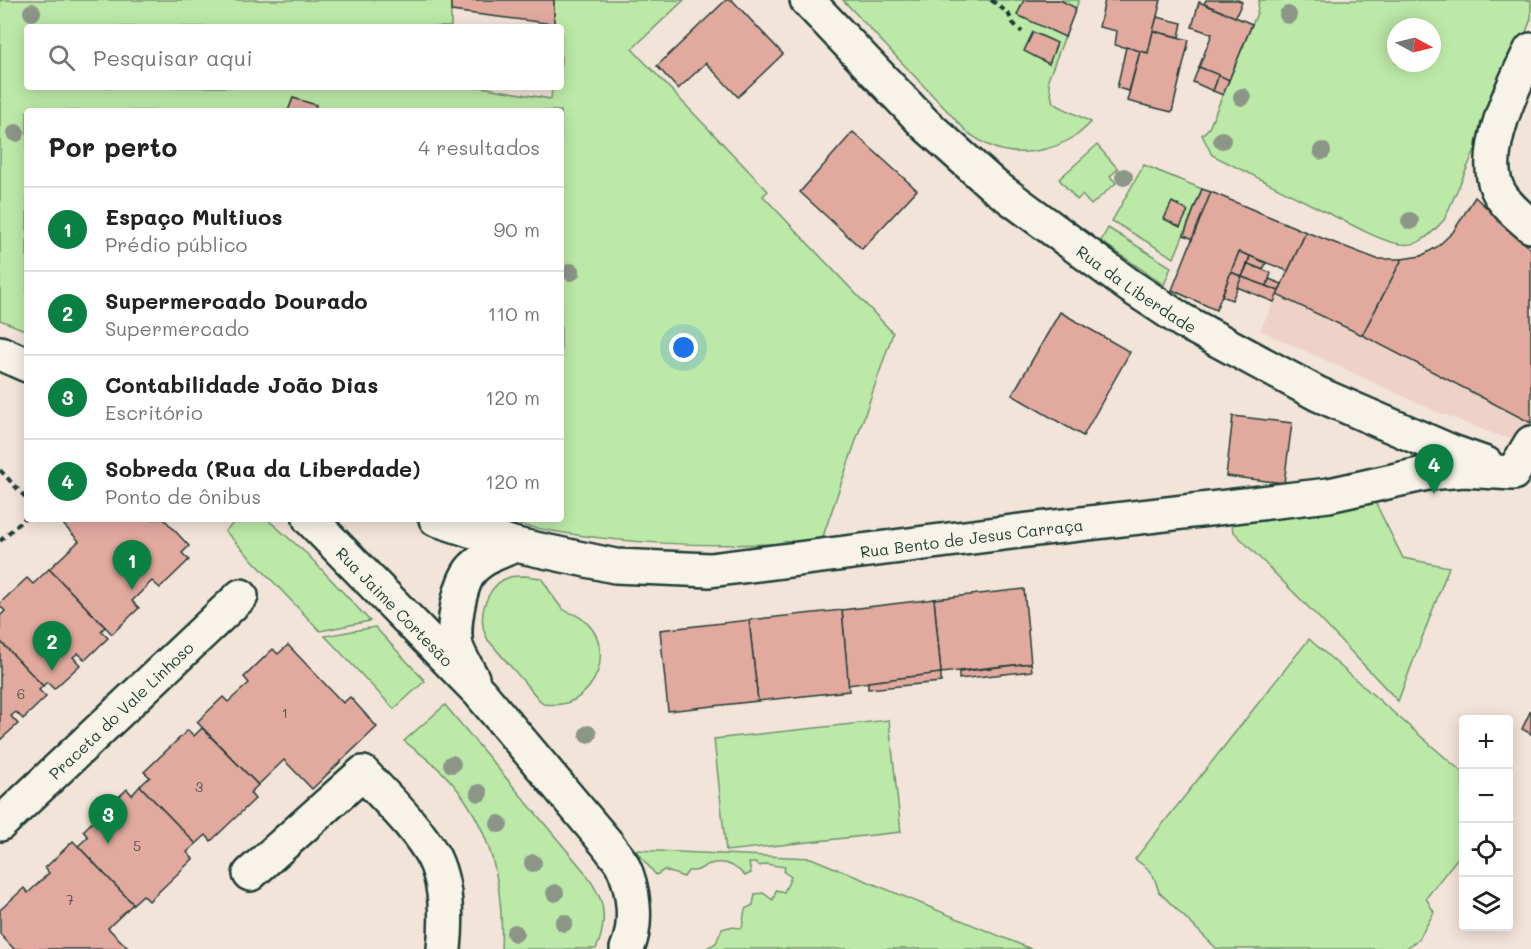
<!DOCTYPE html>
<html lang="pt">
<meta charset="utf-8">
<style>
body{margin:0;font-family:Mali,sans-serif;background:#f6f6f6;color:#222}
.controls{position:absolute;right:18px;bottom:18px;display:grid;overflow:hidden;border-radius:6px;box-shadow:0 3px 15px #0003}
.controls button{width:54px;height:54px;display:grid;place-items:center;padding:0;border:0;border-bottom:2px solid #e0e0e0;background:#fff;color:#222;font:30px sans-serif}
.compass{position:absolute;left:1387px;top:18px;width:54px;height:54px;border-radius:50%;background:#fff;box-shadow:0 3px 15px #0003;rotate:97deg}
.you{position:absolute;left:684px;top:348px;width:21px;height:21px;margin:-15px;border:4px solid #fff;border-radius:50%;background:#1a73e8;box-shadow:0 0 0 9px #1a73e833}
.badge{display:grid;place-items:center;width:39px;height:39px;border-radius:50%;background:#0b8043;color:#fff;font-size:20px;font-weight:700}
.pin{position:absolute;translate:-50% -50px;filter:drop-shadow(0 2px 3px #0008)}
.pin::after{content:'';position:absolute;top:32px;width:21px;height:18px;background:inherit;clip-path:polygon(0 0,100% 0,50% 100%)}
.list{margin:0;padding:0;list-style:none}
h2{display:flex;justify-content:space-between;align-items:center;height:78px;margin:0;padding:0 24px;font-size:26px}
h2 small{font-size:20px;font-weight:400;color:#767676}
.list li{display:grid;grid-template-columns:39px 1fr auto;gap:18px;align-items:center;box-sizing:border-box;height:84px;padding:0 24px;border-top:2px solid #e0e0e0}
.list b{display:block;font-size:22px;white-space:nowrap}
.list p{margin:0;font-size:20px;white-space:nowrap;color:#767676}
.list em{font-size:20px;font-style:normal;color:#767676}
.icon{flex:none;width:33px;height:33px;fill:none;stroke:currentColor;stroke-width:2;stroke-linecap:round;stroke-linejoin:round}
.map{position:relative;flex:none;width:1531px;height:949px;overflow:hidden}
.search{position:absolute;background:#fff;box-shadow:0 3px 15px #0003;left:24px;top:24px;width:540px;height:66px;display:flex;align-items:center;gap:15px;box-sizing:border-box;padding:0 21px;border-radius:6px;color:#767676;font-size:22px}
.panel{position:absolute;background:#fff;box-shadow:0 3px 15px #0003;left:24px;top:108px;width:540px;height:414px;border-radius:6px}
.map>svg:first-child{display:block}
.built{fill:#eed2c8}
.green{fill:#bce9a7;stroke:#6e936e;stroke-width:1.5;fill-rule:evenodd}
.building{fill:#e2a99f;stroke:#1f3d34;stroke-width:1.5}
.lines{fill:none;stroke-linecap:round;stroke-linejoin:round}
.minor-casing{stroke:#1f3d34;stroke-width:38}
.path{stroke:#1f3d34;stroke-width:4;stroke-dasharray:6 4.5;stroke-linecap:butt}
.minor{stroke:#f7f3e8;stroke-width:33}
.tree{fill:#8c9688}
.labels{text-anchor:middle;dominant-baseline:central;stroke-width:6;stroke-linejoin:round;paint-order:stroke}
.number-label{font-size:14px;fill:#50584f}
.street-label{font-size:16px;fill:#1f3d34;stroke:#f7f3e8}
</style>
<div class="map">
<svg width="1531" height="949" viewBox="0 0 1531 949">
<rect width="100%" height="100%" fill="#f3e4d9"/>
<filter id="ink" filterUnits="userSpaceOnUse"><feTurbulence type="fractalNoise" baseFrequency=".0167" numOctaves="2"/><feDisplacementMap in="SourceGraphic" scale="12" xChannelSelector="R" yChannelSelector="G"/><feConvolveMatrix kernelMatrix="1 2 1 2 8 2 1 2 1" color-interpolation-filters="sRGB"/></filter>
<g filter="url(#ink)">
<path class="built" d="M1475 197 1531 249V424L1524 433 1515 438 1502 437 1435 411 1260 330 1306 232 1377 259H1402L1421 256 1437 247 1453 232Z"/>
<g class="green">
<path d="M0 0H451V27H27V87H481L551 99 552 87H561V27H554V0H684L632 49 768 191 763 196 893 333 821 542C713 548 602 546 496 519H561V111H314L316 105 293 98 288 111H27V331L0 320Z"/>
<path d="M843 0H1079L1048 80 1053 103 1091 122C1087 127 1082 131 1077 135 1054 151 1015 159 988 145 981 142 975 137 968 133Z"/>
<path d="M1259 0H1531V18L1523 41 1444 220C1437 227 1431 235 1422 240 1406 251 1381 239 1366 232L1212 155 1202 135 1209 128 1257 13ZM1396 27H1432V63H1396Z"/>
<path d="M1097 145 1118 169 1110 176 1116 183 1091 205 1082 195 1077 200 1059 179Z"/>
<path d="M1144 165 1202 189 1174 258 1112 221Z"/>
<path d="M1108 228 1171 267 1164 285 1101 241Z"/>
<path d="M1374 500 1403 558 1449 567 1398 701 1323 622 1233 531 1230 517Z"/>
<path d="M238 519H267L307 554 370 621 320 631 225 531Z"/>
<path d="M525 576 541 578C548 587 555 602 563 609 566 612 572 613 576 615 579 617 584 620 587 623 605 641 604 668 589 687 576 703 563 706 543 704L488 640C486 635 483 630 483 626 480 607 491 582 510 577 514 576 520 576 525 576Z"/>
<path d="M375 627 425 681 394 709 325 636Z"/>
<path d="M1309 639 1463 773V851L1426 898 1434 912 1419 939 1405 949H1217L1159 892 1154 877 1147 868 1135 859Z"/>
<path d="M445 705 584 871C588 878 594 885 597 892 607 909 604 932 596 949H501C504 890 492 830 453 784 439 767 421 754 404 741Z"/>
<path d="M889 720 901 832 726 851 714 739Z"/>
<path d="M635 850 811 858 1031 949H705L716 943 722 929 729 927 742 928 745 909 753 905 755 894 763 893 773 900 776 890 784 892 791 877 784 872 785 867 766 864 760 866 756 863H749L751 873 745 876C736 866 724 860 710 864 700 867 701 872 688 871L684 877 664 870 656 875Z"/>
</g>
<g class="building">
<path d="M451 0H554V24L451 11Z"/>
<path d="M726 0H732L783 54 738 97 706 63 678 89 657 66Z"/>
<path d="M1024 0H1060L1076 8 1065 37 1017 15Z"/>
<path d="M1105 0H1161L1148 53 1115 45 1117 31 1099 27Z"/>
<path d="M1206 0H1238L1242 2 1235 18 1204 4Z"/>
<path d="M1199 2 1252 24 1229 80 1199 67 1212 34 1192 27Z"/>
<path d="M1157 17 1182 23 1179 37 1153 31Z"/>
<path d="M1153 31 1189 40 1172 112 1127 101 1140 51 1148 53Z"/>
<path d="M1033 32 1057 43 1049 64 1024 51Z"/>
<path d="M1126 47 1140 51 1129 91 1117 88Z"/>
<path d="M1199 67 1219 75 1213 91 1193 82Z"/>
<path d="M1219 75 1229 80 1223 95 1213 91Z"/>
<path d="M293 98 316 105 314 111H288Z"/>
<path d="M853 132 917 190 862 249 800 192Z"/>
<path d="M1202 189 1211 192 1193 239 1184 235Z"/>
<path d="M1211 192 1306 232 1288 271 1239 252 1216 310 1172 290Z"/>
<path d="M1475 197 1531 249V423L1362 335 1402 259 1421 256 1437 247 1453 232Z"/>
<path d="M1172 202 1188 211 1180 227 1164 219Z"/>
<path d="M1306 232 1377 259H1402L1362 335 1277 295Z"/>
<path d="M1239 252 1250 256 1242 277 1231 272Z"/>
<path d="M1250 256 1266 263 1263 270 1248 264Z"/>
<path d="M1248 264 1271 273 1267 286 1242 277Z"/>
<path d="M1231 272 1242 277 1232 300 1222 296Z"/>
<path d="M1242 277 1279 291 1274 302 1237 287Z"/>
<path d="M1269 279 1282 284 1279 291 1267 286Z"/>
<path d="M1060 312 1130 352 1083 436 1012 395Z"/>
<path d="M1233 416 1292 423 1284 483 1226 476Z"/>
<path d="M58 519H164L189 546 182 553 189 560 160 588 152 581 132 601 139 608 112 634 49 569 79 541Z"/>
<path d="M49 569 105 627 101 631 108 638 85 660 78 653 73 657 80 665 54 689 47 682 43 686 0 641V616L5 611 0 606V603L27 578 33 584Z"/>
<path d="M1024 589 1031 663 941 673 934 599Z"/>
<path d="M934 599 941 673 848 685 842 610Z"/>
<path d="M842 610 849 691 758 701 749 620Z"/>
<path d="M749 620 758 701 668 711 660 630Z"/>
<path d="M0 641 43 686 39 690 46 697 23 719 16 712 11 716 18 724 0 740Z"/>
<path d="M288 645 343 703 350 697 377 727 312 789 284 760 258 785 197 722 223 697 228 702 249 683 244 677 273 649 278 654Z"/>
<path d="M1031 663 1032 671 959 679V672Z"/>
<path d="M941 673V682L868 689V682Z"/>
<path d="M1531 710V734L1522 729Z"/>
<path d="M202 728 258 785 250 793 255 799 211 841 206 835 196 844 140 786 150 777 144 772 188 730 194 736Z"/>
<path d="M140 786 196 844 187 852 193 859 149 901 143 895 133 904 78 846 88 837 83 831 127 789 132 795Z"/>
<path d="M73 841 133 904 108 928 129 949H14L0 934V910L24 888 28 893 49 873 45 868Z"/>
</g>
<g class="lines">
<defs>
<g id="minor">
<path id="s1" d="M807 0 925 124 993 185 1130 286 1183 321 1318 394 1452 452 1486 464"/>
<path d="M1531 50C1514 84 1481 150 1497 188 1503 203 1519 216 1531 226"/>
<path d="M0 353 27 365"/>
<path id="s2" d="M310 519 480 693 608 845C612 851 618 857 622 864 634 888 638 924 627 949"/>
<path id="s3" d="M436 519 516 545 615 566 710 570 1020 531 1329 495 1428 473 1464 470 1513 473 1531 443"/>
<path d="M472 678C467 669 461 659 457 649 451 631 459 584 472 569 483 557 501 551 516 545"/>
<path id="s4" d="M0 824 241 596"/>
<path d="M250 874 363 773C386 798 418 828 434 858 447 885 447 920 444 949"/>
</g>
</defs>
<use href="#minor" class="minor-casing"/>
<g class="path">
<path d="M991 0 1008 13 1013 23 1022 32"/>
<path d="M0 470 27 499"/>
<path d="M0 541 27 516"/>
</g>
<use href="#minor" class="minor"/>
</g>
<g class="tree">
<circle cx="32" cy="12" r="9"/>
<circle cx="1288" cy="15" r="9"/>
<circle cx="1242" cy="97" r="9"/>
<circle cx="16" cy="133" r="9"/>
<circle cx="1222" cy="140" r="9"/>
<circle cx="1322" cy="151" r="9"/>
<circle cx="1124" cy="177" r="9"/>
<circle cx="1410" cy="221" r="9"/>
<circle cx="571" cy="272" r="9"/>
<circle cx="588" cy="734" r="9"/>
<circle cx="452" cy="764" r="9"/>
<circle cx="479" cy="793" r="9"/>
<circle cx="499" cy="824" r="9"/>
<circle cx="533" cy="863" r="9"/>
<circle cx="555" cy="893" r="9"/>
<circle cx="564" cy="923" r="9"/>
<circle cx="515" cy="933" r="9"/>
</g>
</g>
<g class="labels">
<g class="number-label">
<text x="21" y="693">6</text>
<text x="285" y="712">1</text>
<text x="199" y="786">3</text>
<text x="137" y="845">5</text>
<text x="70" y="899">7</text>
</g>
<g class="street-label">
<text stroke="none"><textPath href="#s1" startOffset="440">Rua da Liberdade</textPath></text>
<text stroke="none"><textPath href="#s3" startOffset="544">Rua Bento de Jesus Carraça</textPath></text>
<text stroke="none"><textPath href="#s2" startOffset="122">Rua Jaime Cortesão</textPath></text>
<text stroke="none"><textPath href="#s4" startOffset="166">Praceta do Vale Linhoso</textPath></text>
</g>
</g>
</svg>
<div class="controls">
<button>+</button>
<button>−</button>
<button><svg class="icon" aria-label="locate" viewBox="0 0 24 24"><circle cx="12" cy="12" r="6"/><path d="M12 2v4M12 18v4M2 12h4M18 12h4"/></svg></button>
<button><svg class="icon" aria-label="layers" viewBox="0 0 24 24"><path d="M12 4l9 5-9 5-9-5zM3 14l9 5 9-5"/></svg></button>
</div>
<svg class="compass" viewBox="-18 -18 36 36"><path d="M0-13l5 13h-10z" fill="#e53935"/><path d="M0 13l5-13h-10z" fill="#767676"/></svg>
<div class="you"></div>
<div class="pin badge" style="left:132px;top:590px">1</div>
<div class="pin badge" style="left:52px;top:671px">2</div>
<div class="pin badge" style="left:108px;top:844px">3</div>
<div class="pin badge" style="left:1434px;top:494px">4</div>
<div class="search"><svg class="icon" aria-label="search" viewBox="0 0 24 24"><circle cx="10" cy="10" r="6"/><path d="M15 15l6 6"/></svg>Pesquisar aqui</div>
<section class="panel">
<h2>Por perto<small>4 resultados</small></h2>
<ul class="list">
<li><span class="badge">1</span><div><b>Espaço Multiuos</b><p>Prédio público</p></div><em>90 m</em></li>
<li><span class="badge">2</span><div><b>Supermercado Dourado</b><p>Supermercado</p></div><em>110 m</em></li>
<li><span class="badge">3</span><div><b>Contabilidade João Dias</b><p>Escritório</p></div><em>120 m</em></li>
<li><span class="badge">4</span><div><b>Sobreda (Rua da Liberdade)</b><p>Ponto de ônibus</p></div><em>120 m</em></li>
</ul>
</section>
</div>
